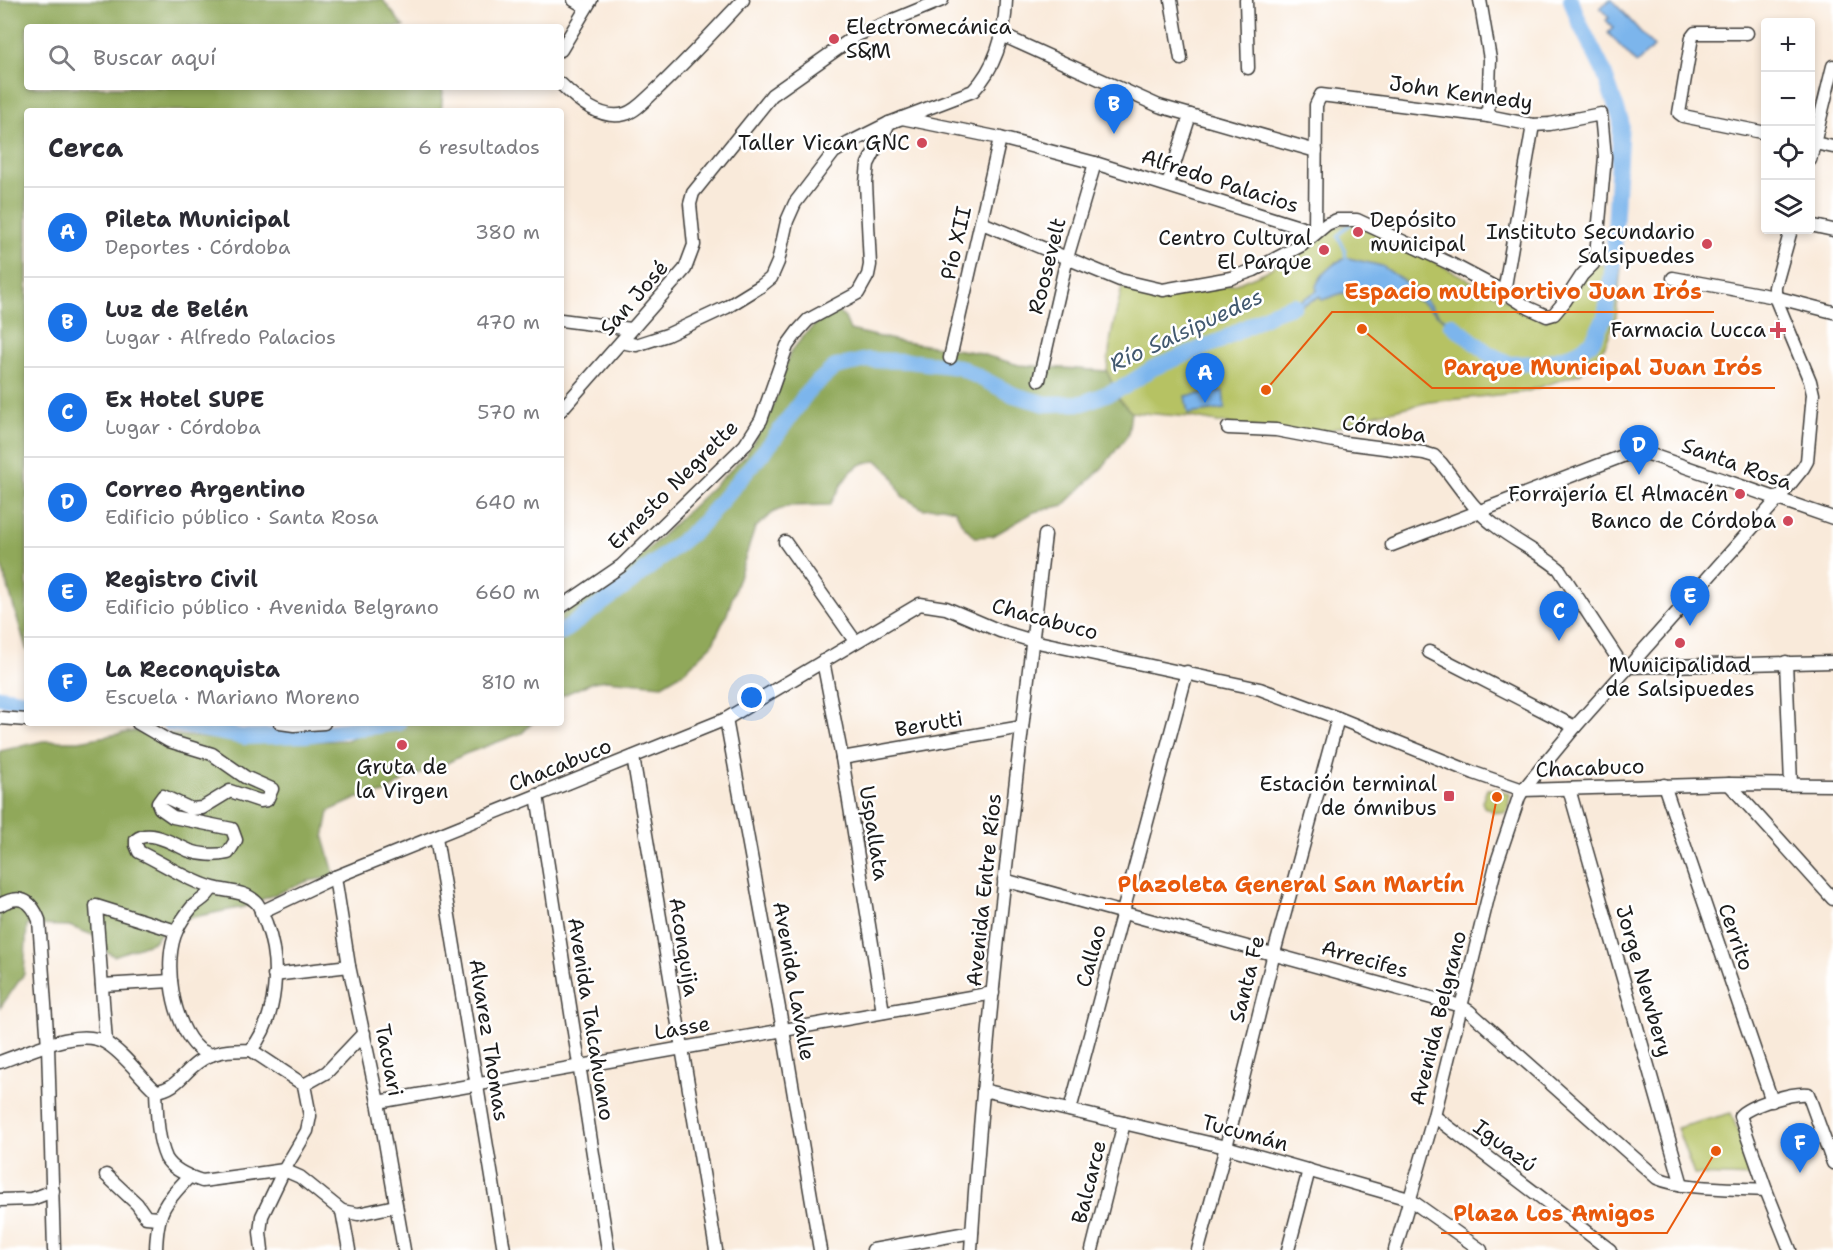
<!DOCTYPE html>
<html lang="es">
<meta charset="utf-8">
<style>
body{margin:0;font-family:"Shantell Sans",sans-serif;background:#f2f2f3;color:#2b2b33}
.controls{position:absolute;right:18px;top:18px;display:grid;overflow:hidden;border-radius:6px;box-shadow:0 3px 9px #0003}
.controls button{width:54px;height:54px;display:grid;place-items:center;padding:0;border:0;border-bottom:2px solid #e1e1e2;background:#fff;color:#2b2b33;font:30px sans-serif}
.you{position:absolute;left:752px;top:698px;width:21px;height:21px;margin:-15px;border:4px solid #fff;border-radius:50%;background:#1a73e8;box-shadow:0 0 0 9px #1a73e833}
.badge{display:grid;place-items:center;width:39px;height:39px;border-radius:50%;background:#1a73e8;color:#fff;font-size:20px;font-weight:700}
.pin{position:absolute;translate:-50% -50px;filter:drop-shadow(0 2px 3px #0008)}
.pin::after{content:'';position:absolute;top:32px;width:21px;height:18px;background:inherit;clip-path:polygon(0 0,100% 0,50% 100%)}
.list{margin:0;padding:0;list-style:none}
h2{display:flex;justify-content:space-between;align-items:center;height:78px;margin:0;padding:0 24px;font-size:26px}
h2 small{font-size:20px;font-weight:400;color:#7c7c81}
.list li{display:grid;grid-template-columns:39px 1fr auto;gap:18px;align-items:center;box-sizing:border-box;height:90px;padding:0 24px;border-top:2px solid #e1e1e2}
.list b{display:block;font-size:22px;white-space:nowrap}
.list p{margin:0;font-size:20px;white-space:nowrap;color:#7c7c81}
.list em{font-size:20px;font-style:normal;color:#7c7c81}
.icon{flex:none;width:33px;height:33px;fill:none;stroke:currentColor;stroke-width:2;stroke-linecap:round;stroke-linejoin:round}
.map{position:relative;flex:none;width:1833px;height:1250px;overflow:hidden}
.search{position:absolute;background:#fff;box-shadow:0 3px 9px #0003;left:24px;top:24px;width:540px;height:66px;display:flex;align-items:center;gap:15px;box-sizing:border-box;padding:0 21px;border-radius:6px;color:#7c7c81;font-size:22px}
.panel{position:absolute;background:#fff;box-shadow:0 3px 9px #0003;left:24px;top:108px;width:540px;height:618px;border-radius:6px}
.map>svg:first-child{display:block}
.green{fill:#b6c264;stroke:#696f40;stroke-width:1.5}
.forest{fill:#90a85a;stroke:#56623b;stroke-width:1.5}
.water{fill:#7cb5ec;stroke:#4c6884;stroke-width:1.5}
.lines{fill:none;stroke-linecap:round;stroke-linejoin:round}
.stream{stroke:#7cb5ec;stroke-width:3}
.river{stroke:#7cb5ec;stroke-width:16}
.minor-casing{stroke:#3d3b38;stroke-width:15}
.minor{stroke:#fff;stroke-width:12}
.poi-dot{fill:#d1495b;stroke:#fff;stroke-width:2}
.labels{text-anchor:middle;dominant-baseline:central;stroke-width:5;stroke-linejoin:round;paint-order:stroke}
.poi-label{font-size:21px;fill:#1c1c1c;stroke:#fff;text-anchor:end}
.street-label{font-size:21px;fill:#1c1c1c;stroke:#fff}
.water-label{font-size:22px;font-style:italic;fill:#42596f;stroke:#fff}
.leader{fill:none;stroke:#e8590c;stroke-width:2}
.callout-dot{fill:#e8590c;stroke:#fff;stroke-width:2}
.callout-label{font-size:22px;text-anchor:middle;font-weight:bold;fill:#e8590c;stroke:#fff;stroke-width:5;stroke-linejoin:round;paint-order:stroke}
</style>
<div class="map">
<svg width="1833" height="1250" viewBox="0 0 1833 1250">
<rect width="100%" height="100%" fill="#fff"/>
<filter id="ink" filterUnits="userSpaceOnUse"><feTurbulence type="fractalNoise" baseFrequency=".0167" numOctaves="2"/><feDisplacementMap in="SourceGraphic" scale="12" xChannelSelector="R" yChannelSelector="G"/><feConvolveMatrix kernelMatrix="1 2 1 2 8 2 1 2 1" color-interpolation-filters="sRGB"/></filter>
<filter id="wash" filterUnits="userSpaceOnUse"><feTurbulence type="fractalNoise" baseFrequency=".008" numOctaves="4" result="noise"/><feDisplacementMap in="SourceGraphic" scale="24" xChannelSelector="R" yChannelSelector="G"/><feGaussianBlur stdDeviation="1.35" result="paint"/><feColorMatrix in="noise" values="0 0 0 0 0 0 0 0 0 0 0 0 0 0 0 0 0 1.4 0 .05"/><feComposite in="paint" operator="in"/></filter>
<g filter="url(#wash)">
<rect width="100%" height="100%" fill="#f9eada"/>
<g class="green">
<path d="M1348 223 1386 236 1546 321 1593 264 1621 267 1616 317 1605 346 1581 373 1526 392 1430 402 1376 414 1317 435 1233 425 1190 417 1131 412 1118 398 1107 371 1111 336 1122 287 1159 297 1236 284 1265 272 1304 245 1317 233Z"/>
<path d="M1487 789H1496L1510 794 1508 809 1505 813 1494 812 1484 807 1482 802Z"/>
<path d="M1731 1113 1755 1177 1694 1175 1677 1128Z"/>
</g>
<g class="forest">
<path d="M0 0H383L404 27H27V87H440L443 92 441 111H27V651L0 561Z"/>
<path d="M837 311 845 318 850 330 898 341 974 352 1019 365 1107 371 1118 398 1131 412 1128 435 1102 468 1064 505 1034 512 993 536 975 537 962 524 955 510 942 507 923 509 902 496 892 475 878 461C850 461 843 483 830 505L788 506 774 512 755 528 727 614 712 645 684 672 662 685 606 680 593 682 561 696V615L644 553 745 456 771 412 790 353 806 333 825 316Z"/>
<path d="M387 723H532L522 733 465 754 437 768 406 779 385 793 358 798 329 811 324 838 335 877 308 881 244 907 189 918 169 925 153 942 114 956 102 949 98 937 69 926 27 925 24 974 0 1008V751L43 741H79L134 731 262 743 347 740Z"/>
</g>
<g class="water">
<path d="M1609 0H1612L1654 47 1636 63 1608 33 1613 28 1606 20 1609 18 1600 8Z"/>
<path d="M1348 258 1382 266 1414 288 1438 314 1468 338 1422 303 1409 296 1342 293 1322 300 1320 296C1306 304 1290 312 1274 312L1297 303 1317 291 1316 286C1321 274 1335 260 1348 258Z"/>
<path d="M1223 391 1225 409 1188 414 1185 396Z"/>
</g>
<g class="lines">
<path class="stream" d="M1346 261 1345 250 1338 236 1344 229 1350 225"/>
<g class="river">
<path d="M1451 324 1489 354 1510 364 1543 363 1574 354 1592 342 1605 317 1613 266 1621 121 1603 70 1579 22 1571 0"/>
<path d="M561 633 630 583 699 527 771 443 809 390 835 367 867 360 908 361 959 367 1014 395 1046 404 1083 403 1124 387 1153 368 1222 340 1274 312 1294 305"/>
<path d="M0 697 27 701"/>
<path d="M169 723 244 737 305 735 398 723"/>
</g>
</g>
</g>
<g filter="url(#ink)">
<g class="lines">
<defs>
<g id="minor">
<path d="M574 0 586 7"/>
<path d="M1171 0 1181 59"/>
<path d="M1246 0 1248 68"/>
<path d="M1480 0 1490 59 1488 116"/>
<path d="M1747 33H1695L1692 37 1679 113 1683 116 1766 133"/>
<path d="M1004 36 1159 106 1316 151"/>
<path d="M561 50 591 0"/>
<path d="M561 84C576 99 601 121 625 114 636 111 645 100 654 92 685 63 714 31 743 0"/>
<path d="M902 118 1000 138 1095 163 1315 232 1316 105 1321 95 1488 116 1533 125 1550 124 1601 114 1605 157 1596 255 1593 264 1582 275 1565 301 1554 314 1547 316 1529 308 1504 292 1451 264 1357 220H1337L1327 224 1302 245 1254 270 1231 278 1163 290 1120 280 982 223"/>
<path d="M1810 142 1833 147"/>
<path d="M1810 160 1833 66"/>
<path d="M1168 184 1190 115"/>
<path d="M1810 225 1833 230"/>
<path d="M1673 278 1775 297 1833 312"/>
<path d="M1504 292 1533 125"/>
<path d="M561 320 631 329"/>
<path d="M621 342 636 345 667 335 727 307 761 286 771 278 778 262 787 221 795 203 834 152 849 143 889 123 973 91C997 66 1005 34 1006 0"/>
<path d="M950 358 1000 138"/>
<path d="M1039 380 1067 258 1095 163"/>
<path d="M561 410 685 269 694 245 690 204 693 193 772 95 857 35 942 0"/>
<path d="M1228 428 1276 430 1345 443 1424 453 1434 456 1441 463C1457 483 1472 508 1493 524 1514 541 1539 552 1559 569L1620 662 1627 667 1833 662"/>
<path d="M785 542 855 641"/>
<path d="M1392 545 1633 452 1640 451 1833 518"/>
<path d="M561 607 621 566 745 445 761 420 787 346 798 331 808 320 858 293 868 275 870 265 866 183 868 164 889 123"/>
<path d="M1429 652 1575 727"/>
<path d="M823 661 842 758 883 1012"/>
<path d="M1786 662 1791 784"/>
<path d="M0 718 27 720"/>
<path d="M726 719 783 1030 820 1250"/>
<path d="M138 723 169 741 212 754 245 777 272 789 267 800 260 801 230 791 202 808 191 809 163 796 158 803 160 808 173 817 232 829 236 840 228 853C216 856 201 855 190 851 175 845 150 828 136 840V845L139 852C161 862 192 883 214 888 229 892 245 891 256 902 261 907 263 917 266 923 281 963 278 1016 251 1050 231 1050 214 1050 197 1063 182 1074 176 1089 156 1091"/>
<path d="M280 723 294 725 324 723"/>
<path d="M633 757 716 1250"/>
<path d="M842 758 1022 727"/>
<path d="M1729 784 1833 899"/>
<path d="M1664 785 1772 1101"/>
<path d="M1569 789 1682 1185"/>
<path d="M537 795 608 1250"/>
<path d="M436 837 504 1250"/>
<path d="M335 877 349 966 378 1102 404 1250"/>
<path d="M1004 880 1461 1006 1469 1011 1657 1178C1686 1190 1734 1188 1766 1190"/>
<path d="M0 905C19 894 31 899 39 920L48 1046 54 1250"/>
<path d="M261 912 335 877 726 719 920 604 946 608 1000 631 1033 641 1260 689 1338 718 1474 773 1523 790 1729 784 1833 785"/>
<path d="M274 975 349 966"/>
<path d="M102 985 171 981"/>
<path d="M106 1042 96 906 176 931"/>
<path d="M251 1050 304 1085 310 1116 307 1131 284 1170 262 1216 260 1232 262 1250"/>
<path d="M211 1055C207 1053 201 1051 198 1048 173 1026 162 960 177 930 180 923 187 913 192 907 200 900 207 898 212 888"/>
<path d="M0 1062C27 1053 80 1026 106 1043 125 1054 139 1076 156 1091"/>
<path d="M304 1085 327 1072 364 1033"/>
<path d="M983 1090 1226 1147 1409 1199 1481 1250"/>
<path d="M156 1091C157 1112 157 1138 166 1158 172 1169 190 1177 202 1181L284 1170 300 1177 342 1211 349 1250"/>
<path d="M378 1102 993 993"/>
<path d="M1070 1110 1187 672"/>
<path d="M1434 1116 1610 1250"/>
<path d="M106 1175 137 1204 146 1217 158 1218"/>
<path d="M0 1200 32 1199 53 1191"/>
<path d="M342 1211 358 1214 395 1206"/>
<path d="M156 1250C157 1212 163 1204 189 1177"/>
<path d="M873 1250 972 1232"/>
<path d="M971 1250C986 1011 1017 773 1045 535"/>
<path d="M1092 1250 1124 1123"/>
<path d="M1198 1250 1226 1147 1274 953 1338 718"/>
<path d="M1288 1250 1309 1170"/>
<path d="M1395 1250 1434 1116 1496 865 1519 797 1523 790 1575 727 1778 499 1803 468 1807 461 1813 394 1810 381 1775 297V287L1791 230"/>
<path d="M1790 1250 1766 1190 1740 1116C1749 1105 1794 1092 1808 1094L1833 1163"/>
</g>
</defs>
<use href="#minor" class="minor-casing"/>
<use href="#minor" class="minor"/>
</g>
</g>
<g class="poi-dot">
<circle cx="834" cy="39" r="6"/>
<circle cx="922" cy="143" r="6"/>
<circle cx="1358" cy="232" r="6"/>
<circle cx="1707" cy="244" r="6"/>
<circle cx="1324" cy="250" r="6"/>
<path d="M1775 321h6v6h6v6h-6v6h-6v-6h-6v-6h6z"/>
<circle cx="1740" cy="494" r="6"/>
<circle cx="1788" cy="521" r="6"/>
<circle cx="1680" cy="643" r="6"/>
<circle cx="402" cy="745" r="6"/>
<rect x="1443" y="790" width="12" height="12" rx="3"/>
</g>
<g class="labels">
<g class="poi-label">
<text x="846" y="27" text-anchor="start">Electromecánica<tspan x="846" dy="24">S&amp;M</tspan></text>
<text x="910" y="143">Taller Vican GNC</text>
<text x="1370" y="220" text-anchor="start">Depósito<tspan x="1370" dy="24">municipal</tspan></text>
<text x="1695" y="232">Instituto Secundario<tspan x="1695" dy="24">Salsipuedes</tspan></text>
<text x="1312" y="238">Centro Cultural<tspan x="1312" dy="24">El Parque</tspan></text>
<text x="1766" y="330">Farmacia Lucca</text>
<text x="1728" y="494">Forrajería El Almacén</text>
<text x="1776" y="521">Banco de Córdoba</text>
<text x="1680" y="665" text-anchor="middle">Municipalidad<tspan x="1680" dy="24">de Salsipuedes</tspan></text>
<text x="402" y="767" text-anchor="middle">Gruta de<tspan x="402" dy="24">la Virgen</tspan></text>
<text x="1437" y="784">Estación terminal<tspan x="1437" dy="24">de ómnibus</tspan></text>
</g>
<g class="street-label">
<text transform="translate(1461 93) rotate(8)">John Kennedy</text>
<text transform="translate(1220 181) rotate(18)">Alfredo Palacios</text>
<text transform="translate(956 243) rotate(-77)">Pío XII</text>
<text transform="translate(1047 266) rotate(-76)">Roosevelt</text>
<text transform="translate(634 298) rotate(-49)">San José</text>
<text transform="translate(1384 429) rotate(9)">Córdoba</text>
<text transform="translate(1737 464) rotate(20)">Santa Rosa</text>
<text transform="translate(673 485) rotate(-45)">Ernesto Negrette</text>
<text transform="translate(1045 619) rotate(15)">Chacabuco</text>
<text transform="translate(929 724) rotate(-10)">Berutti</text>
<text transform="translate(560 765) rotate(-22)">Chacabuco</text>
<text transform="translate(1590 768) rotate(-2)">Chacabuco</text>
<text transform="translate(874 833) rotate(81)">Uspallata</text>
<text transform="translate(984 890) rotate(-84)">Avenida Entre Ríos</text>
<text transform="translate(1736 937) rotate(71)">Cerrito</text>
<text transform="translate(684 947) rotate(81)">Aconquija</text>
<text transform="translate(1091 956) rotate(-75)">Callao</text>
<text transform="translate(1365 959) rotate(16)">Arrecifes</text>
<text transform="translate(1247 979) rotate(-76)">Santa Fe</text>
<text transform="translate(794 981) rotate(80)">Avenida Lavalle</text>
<text transform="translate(1644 981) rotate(74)">Jorge Newbery</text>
<text transform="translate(1438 1018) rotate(-76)">Avenida Belgrano</text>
<text transform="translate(591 1019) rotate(81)">Avenida Talcahuano</text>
<text transform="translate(682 1028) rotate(-10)">Lasse</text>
<text transform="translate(489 1040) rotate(81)">Alvarez Thomas</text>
<text transform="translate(389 1060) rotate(79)">Tacuari</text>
<text transform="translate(1245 1133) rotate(15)">Tucumán</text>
<text transform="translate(1505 1146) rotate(37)">Iguazú</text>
<text transform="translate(1089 1182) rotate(-76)">Balcarce</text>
</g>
<g class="water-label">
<text transform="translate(1186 330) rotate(-25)">Río Salsipuedes</text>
</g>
</g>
<path class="leader" d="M1266 390L1332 312H1714M1362 329L1432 388H1775M1497 797L1476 904H1105M1716 1151L1667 1233H1441"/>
<g class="callout-dot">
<circle cx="1266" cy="390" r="6"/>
<circle cx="1362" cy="329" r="6"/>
<circle cx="1497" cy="797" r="6"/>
<circle cx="1716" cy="1151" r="6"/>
</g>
<g class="callout-label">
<text x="1523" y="299">Espacio multiportivo Juan Irós</text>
<text x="1603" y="375">Parque Municipal Juan Irós</text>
<text x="1291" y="892">Plazoleta General San Martín</text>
<text x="1554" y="1221">Plaza Los Amigos</text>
</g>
</svg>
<div class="controls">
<button>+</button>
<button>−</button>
<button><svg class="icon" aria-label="locate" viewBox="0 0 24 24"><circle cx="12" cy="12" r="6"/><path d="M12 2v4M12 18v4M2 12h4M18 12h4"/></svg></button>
<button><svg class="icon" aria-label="layers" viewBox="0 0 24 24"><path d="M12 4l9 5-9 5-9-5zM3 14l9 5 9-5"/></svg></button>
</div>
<div class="you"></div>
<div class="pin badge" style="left:1205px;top:403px">A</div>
<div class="pin badge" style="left:1114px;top:134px">B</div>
<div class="pin badge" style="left:1559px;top:641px">C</div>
<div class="pin badge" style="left:1639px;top:475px">D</div>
<div class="pin badge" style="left:1690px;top:626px">E</div>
<div class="pin badge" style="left:1800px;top:1173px">F</div>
<div class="search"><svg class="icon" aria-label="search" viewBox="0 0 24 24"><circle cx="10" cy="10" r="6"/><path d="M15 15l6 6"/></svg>Buscar aquí</div>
<section class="panel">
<h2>Cerca<small>6 resultados</small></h2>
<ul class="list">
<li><span class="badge">A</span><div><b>Pileta Municipal</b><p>Deportes · Córdoba</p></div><em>380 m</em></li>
<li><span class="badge">B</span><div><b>Luz de Belén</b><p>Lugar · Alfredo Palacios</p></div><em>470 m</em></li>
<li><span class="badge">C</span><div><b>Ex Hotel SUPE</b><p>Lugar · Córdoba</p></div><em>570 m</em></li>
<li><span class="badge">D</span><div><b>Correo Argentino</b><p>Edificio público · Santa Rosa</p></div><em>640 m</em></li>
<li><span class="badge">E</span><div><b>Registro Civil</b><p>Edificio público · Avenida Belgrano</p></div><em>660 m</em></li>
<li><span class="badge">F</span><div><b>La Reconquista</b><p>Escuela · Mariano Moreno</p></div><em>810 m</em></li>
</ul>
</section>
</div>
